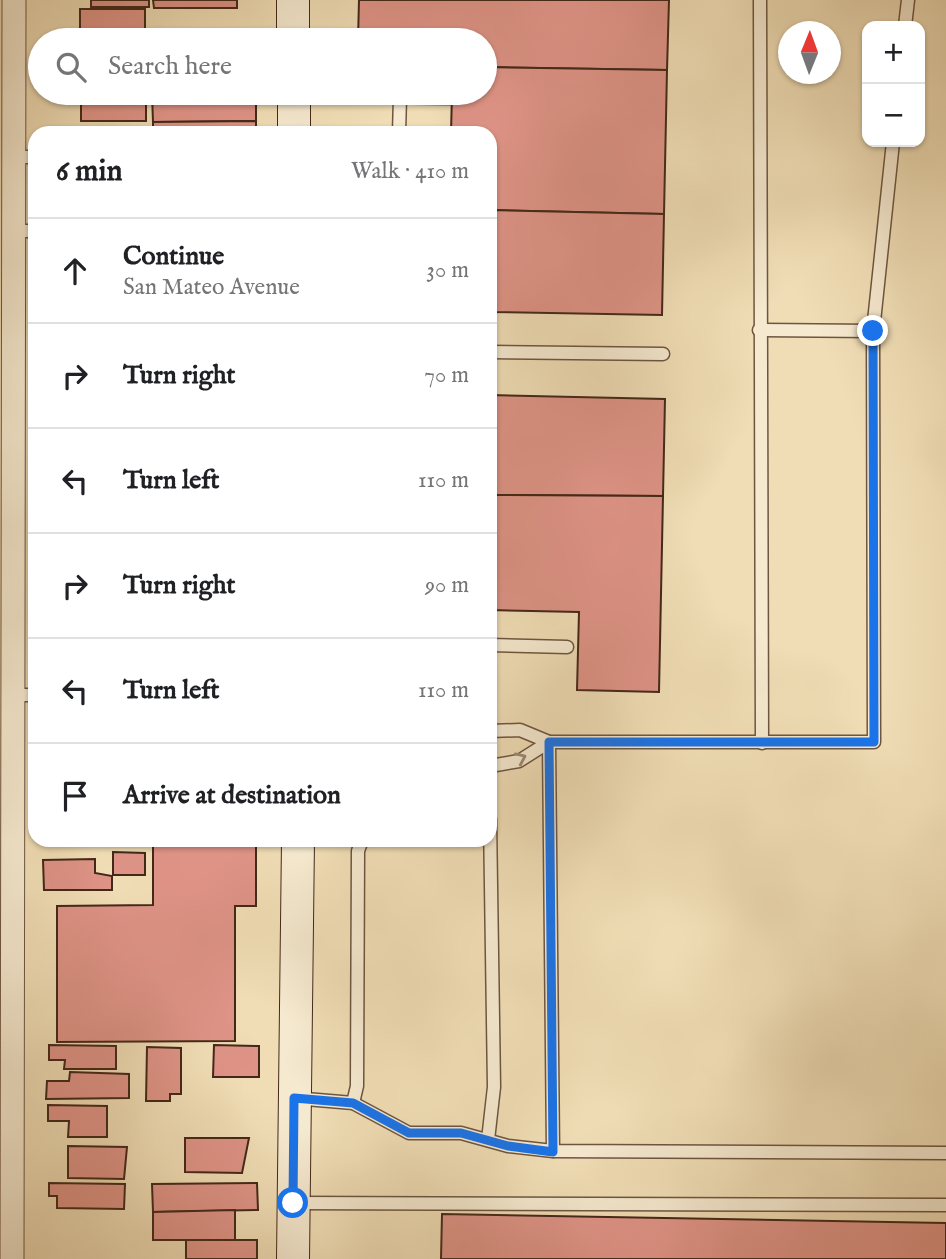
<!DOCTYPE html>
<meta charset="utf-8">
<style>
body{margin:0;font-family:"IM FELL English",serif;background:#f2f2f2;color:#202124}
.controls{position:absolute;right:21px;top:21px;display:grid;overflow:hidden;border-radius:14px;box-shadow:0 2px 5px #0004}
.controls button{width:63px;height:63px;display:grid;place-items:center;padding:0;border:0;border-bottom:2px solid #e0e0e0;background:#fff;color:#202124;font:35px sans-serif}
.compass{position:absolute;left:778px;top:21px;width:63px;height:63px;border-radius:50%;background:#fff;box-shadow:0 2px 5px #0004;rotate:1deg}
.stop{position:absolute;width:21px;height:21px;margin:-16px;border:5px solid #1a73e8;border-radius:50%;background:#fff}
.stop.end{background:#1a73e8;border-color:#fff;box-shadow:0 2px 7px #0008}
.list{margin:0;padding:0;list-style:none}
h2{display:flex;justify-content:space-between;align-items:center;height:91px;margin:0;padding:0 28px;font-size:30px}
h2 small{font-size:23px;font-weight:400;color:#757577}
.list li{display:grid;grid-template-columns:46px 1fr auto;gap:21px;align-items:center;box-sizing:border-box;height:105px;padding:0 28px;border-top:2px solid #e0e0e0}
.list b{display:block;font-size:26px;white-space:nowrap}
.list p{margin:0;font-size:23px;white-space:nowrap;color:#757577}
.list em{font-size:23px;font-style:normal;color:#757577}
.icon{flex:none;width:38px;height:38px;fill:none;stroke:currentColor;stroke-width:2;stroke-linecap:round;stroke-linejoin:round}
.map{position:relative;flex:none;width:946px;height:1259px;overflow:hidden}
.search{position:absolute;background:#fff;box-shadow:0 2px 5px #0004;left:28px;top:28px;width:469px;height:77px;display:flex;align-items:center;gap:18px;box-sizing:border-box;padding:0 24px;border-radius:38px;color:#757577;font-size:26px}
.panel{position:absolute;background:#fff;box-shadow:0 2px 5px #0004;left:28px;top:126px;width:469px;height:721px;border-radius:21px}
.map>svg:first-child{display:block}
.building{fill:#de9386;stroke:#432819;stroke-width:2}
.lines{fill:none;stroke-linecap:round;stroke-linejoin:round}
.lane-casing{stroke:#6e5540;stroke-width:15}
.street-casing{stroke:#6e5540;stroke-width:25}
.secondary-casing{stroke:#432819;stroke-width:34}
.lane{stroke:#f5e9cf;stroke-width:12}
.street{stroke:#f5e9cf;stroke-width:23}
.secondary{stroke:#f5e9cf;stroke-width:32}
.oneway{stroke:#9c8874}
.route{stroke:#1a73e8;stroke-width:9}
</style>
<div class="map">
<svg width="946" height="1259" viewBox="0 0 946 1259">
<rect width="100%" height="100%" fill="#f0ddb5"/>
<filter id="stains"><feTurbulence type="fractalNoise" baseFrequency=".00286" numOctaves="4"/><feColorMatrix values="0 0 0 0 .2 0 0 0 0 .09 0 0 0 0 .02 0 0 0 .5 -.17"/></filter>
<radialGradient id="worn" r=".72"><stop offset=".6" stop-color="#630" stop-opacity="0"/><stop offset="1" stop-color="#630" stop-opacity=".3"/></radialGradient>
<g class="building">
<rect x="91" y="0" width="58" height="7"/>
<path d="M153 0H237V8H154Z"/>
<path d="M359 0H669L667 70 485 67V40H358Z"/>
<rect x="80" y="9" width="65" height="31"/>
<path d="M255 37V40H152V38Z"/>
<path d="M485 67 667 70 664 214 490 210V133H451L452 93H485Z"/>
<rect x="81" y="93" width="65" height="28"/>
<path d="M256 93V121L153 122 152 94Z"/>
<path d="M256 121V133H153V122Z"/>
<path d="M490 210 664 214 662 315 490 312Z"/>
<path d="M490 395 665 399 663 496 490 495Z"/>
<path d="M490 495 663 496 659 692 577 690 579 612 490 610Z"/>
<path d="M153 840H256V906H235V1041L57 1042V906L153 905Z"/>
<path d="M113 852 145 853V875H113Z"/>
<path d="M95 859V873L112 876V890H44L43 860Z"/>
<path d="M49 1045 116 1046V1069H64L65 1060H49Z"/>
<path d="M214 1045 259 1046V1077H213Z"/>
<path d="M147 1047 181 1048V1094H170V1101H146Z"/>
<path d="M70 1072 129 1074V1098L46 1099 47 1081H69Z"/>
<path d="M48 1105 107 1106V1137H68L69 1121H48Z"/>
<path d="M185 1138H249L242 1173 185 1172Z"/>
<path d="M68 1146 127 1147 124 1179 68 1178Z"/>
<path d="M49 1183 125 1184 124 1209 57 1208V1196H49Z"/>
<path d="M257 1183 258 1210 153 1212 152 1184Z"/>
<path d="M235 1210V1240H153V1212Z"/>
<path d="M442 1214 946 1223V1259H441Z"/>
<rect x="186" y="1240" width="71" height="19"/>
</g>
<g class="lines">
<defs>
<g id="lane">
<path d="M760 0 762 743"/>
<path d="M905 26 908 0"/>
<path d="M294 96 450 98"/>
<path d="M399 133 400 97"/>
<path d="M14 157H35"/>
<path d="M14 231H35"/>
<path d="M759 330 873 331"/>
<path d="M490 352 663 354"/>
<path d="M490 645 567 647"/>
<path d="M12 695H35"/>
<path d="M490 731 520 730 549 742H874L873 331 893 142"/>
<path d="M549 742 553 1151"/>
<path d="M490 766 519 761 549 742"/>
<path d="M294 1098 353 1103 409 1133H461L508 1146 553 1151 946 1153"/>
<path d="M353 1103 357 1086 358 851 362 840"/>
<path d="M488 1140 494 1087 490 819"/>
<path d="M294 1203 946 1205"/>
</g>
<path id="street" d="M12 1259 14 0"/>
<g id="secondary">
<path d="M293 0V40"/>
<path d="M294 93V133"/>
<path d="M293 1259 298 840"/>
</g>
</defs>
<use href="#lane" class="lane-casing"/>
<use href="#street" class="street-casing"/>
<use href="#secondary" class="secondary-casing"/>
<use href="#lane" class="lane"/>
<use href="#street" class="street"/>
<use href="#secondary" class="secondary"/>
</g>
<defs><path id="oneway-chevron" d="M-2-3.5L2.5 0L-2 3.5" fill="none" stroke-width="1.6" stroke-linecap="round" stroke-linejoin="round" transform="scale(1.75)"/></defs>
<use class="oneway" href="#oneway-chevron" transform="translate(521 758) rotate(-24)"/>
<g class="lines">
<path class="route" d="M293 1203 294 1098 353 1103 409 1133H461L508 1146 553 1152 549 742H874L873 331"/>
</g>
<rect width="100%" height="100%" filter="url(#stains)"/>
<rect width="100%" height="100%" fill="url(#worn)"/>
</svg>
<div class="controls">
<button>+</button>
<button>−</button>
</div>
<svg class="compass" viewBox="-18 -18 36 36"><path d="M0-13l5 13h-10z" fill="#e53935"/><path d="M0 13l5-13h-10z" fill="#757577"/></svg>
<div class="stop" style="left:293px;top:1203px"></div>
<div class="stop end" style="left:873px;top:331px"></div>
<div class="search"><svg class="icon" aria-label="search" viewBox="0 0 24 24"><circle cx="10" cy="10" r="6"/><path d="M15 15l6 6"/></svg>Search here</div>
<section class="panel">
<h2>6 min<small>Walk · 410 m</small></h2>
<ul class="list">
<li><svg class="icon" aria-label="ahead" viewBox="0 0 24 24"><path d="M12 20V5M6 11l6-6 6 6"/></svg><div><b>Continue</b><p>San Mateo Avenue</p></div><em>30 m</em></li>
<li><svg class="icon" aria-label="right" viewBox="0 0 24 24"><path d="M7 20v-9h11M14 6l5 5-5 5"/></svg><div><b>Turn right</b></div><em>70 m</em></li>
<li><svg class="icon" aria-label="left" viewBox="0 0 24 24"><path d="M17 20v-9H6M10 6l-5 5 5 5"/></svg><div><b>Turn left</b></div><em>110 m</em></li>
<li><svg class="icon" aria-label="right" viewBox="0 0 24 24"><path d="M7 20v-9h11M14 6l5 5-5 5"/></svg><div><b>Turn right</b></div><em>90 m</em></li>
<li><svg class="icon" aria-label="left" viewBox="0 0 24 24"><path d="M17 20v-9H6M10 6l-5 5 5 5"/></svg><div><b>Turn left</b></div><em>110 m</em></li>
<li><svg class="icon" aria-label="arrive" viewBox="0 0 24 24"><path d="M6 21V4h12l-3 4 3 4H6"/></svg><div><b>Arrive at destination</b></div></li>
</ul>
</section>
</div>
